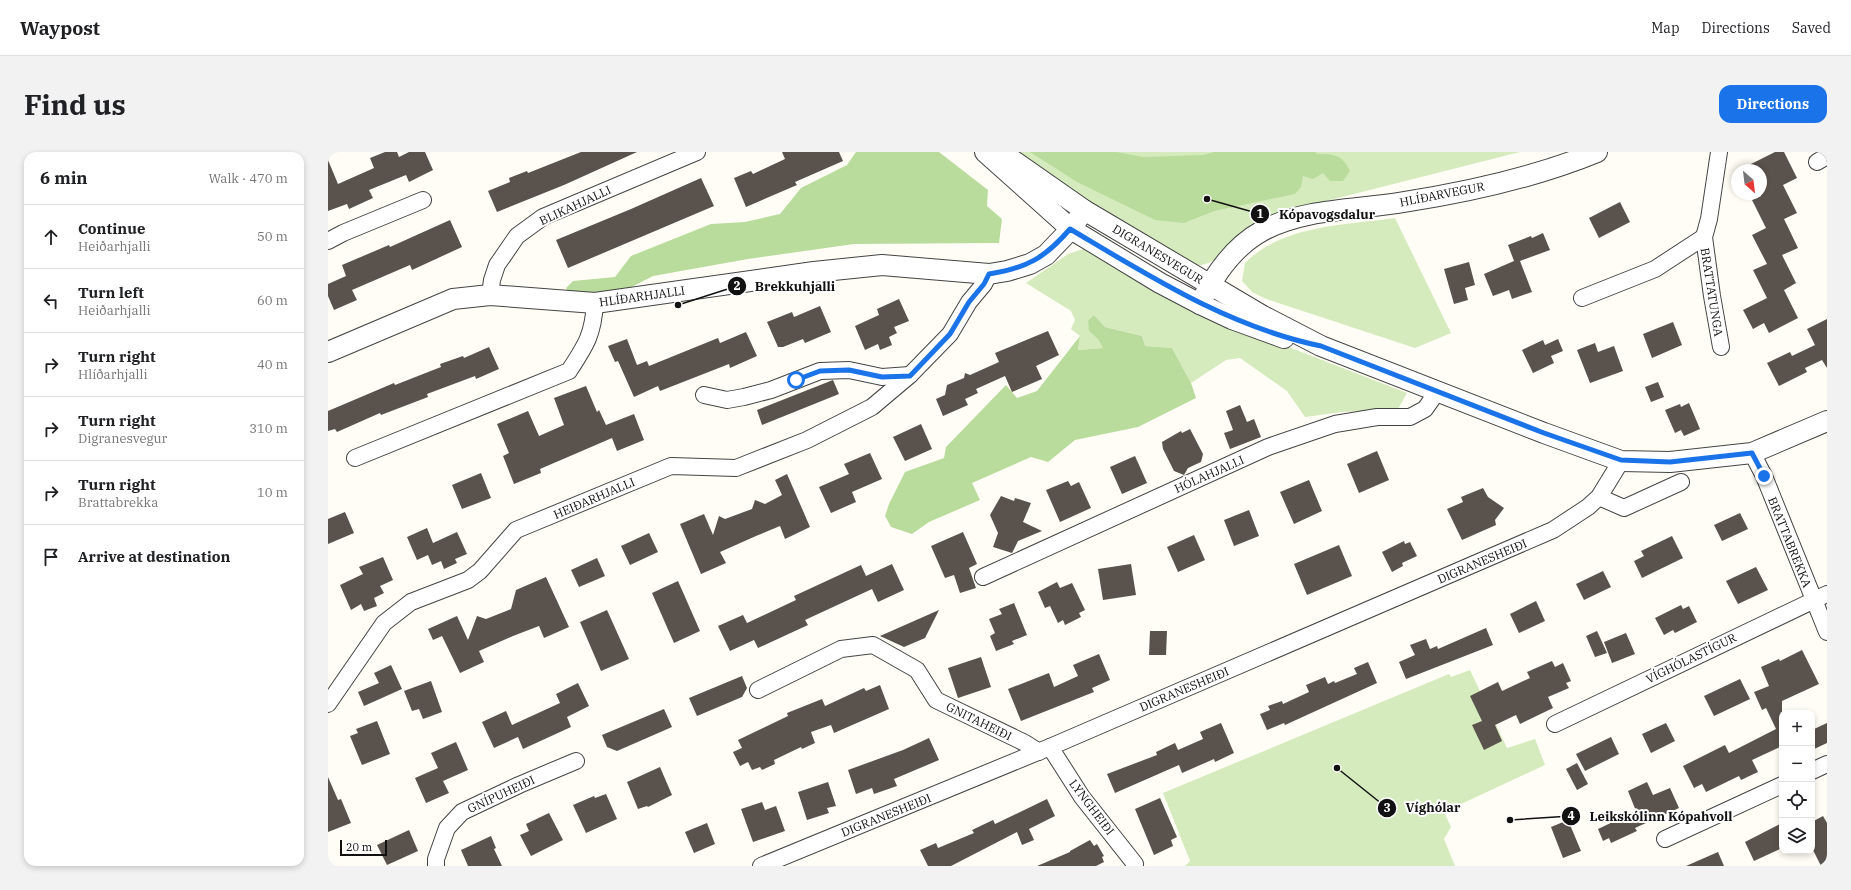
<!DOCTYPE html>
<meta charset="utf-8">
<style>
body{margin:0;font-family:"IBM Plex Serif",serif;background:#f2f2f2;color:#202124}
.controls{position:absolute;right:12px;bottom:12px;display:grid;overflow:hidden;border-radius:8px;box-shadow:0 2px 6px #0003}
.controls button{width:36px;height:36px;display:grid;place-items:center;padding:0;border:0;border-bottom:1px solid #e0e0e0;background:#fff;color:#202124;font:20px sans-serif}
.compass{position:absolute;left:1403px;top:12px;width:36px;height:36px;border-radius:50%;background:#fff;box-shadow:0 2px 6px #0003;rotate:152deg}
.scale{position:absolute;left:12px;bottom:10px;width:47px;box-sizing:border-box;padding-left:4px;border:2px solid #111;border-top:0;font-size:11px;line-height:14px;white-space:nowrap;color:#111;-webkit-text-stroke:3px #fff;paint-order:stroke}
.stop{position:absolute;width:12px;height:12px;margin:-9px;border:3px solid #1a73e8;border-radius:50%;background:#fff}
.stop.end{background:#1a73e8;border-color:#fff;box-shadow:0 1px 4px #0008}
.list{margin:0;padding:0;list-style:none}
h2{display:flex;justify-content:space-between;align-items:center;height:52px;margin:0;padding:0 16px;font-size:17px}
h2 small{font-size:13px;font-weight:400;color:#757577}
.list li{display:grid;grid-template-columns:26px 1fr auto;gap:12px;align-items:center;box-sizing:border-box;height:64px;padding:0 16px;border-top:1px solid #e0e0e0}
.list b{display:block;font-size:15px;white-space:nowrap}
.list p{margin:0;font-size:13px;white-space:nowrap;color:#757577}
.list em{font-size:13px;font-style:normal;color:#757577}
.icon{flex:none;width:22px;height:22px;fill:none;stroke:currentColor;stroke-width:2;stroke-linecap:round;stroke-linejoin:round}
.map{position:relative;flex:none;width:1499px;height:714px;overflow:hidden;border-radius:12px}
header{display:flex;align-items:center;gap:24px;box-sizing:border-box;height:56px;padding:0 20px;background:#fff;border-bottom:1px solid #e0e0e0}
header strong{font-size:19px}
nav{display:flex;gap:22px;margin-inline-start:auto;font-size:14px}
.intro{display:flex;align-items:center;justify-content:space-between;box-sizing:border-box;height:96px;padding:0 24px}
h1{margin:0;font-size:28px}
.button{padding:10px 18px;border-radius:12px;background:#1a73e8;color:#fff;font-size:14px;font-weight:700}
main{display:flex;gap:24px;padding:0 24px}
aside{flex:1;background:#fff;border-radius:12px;box-shadow:0 2px 6px #0003}
.map>svg:first-child{display:block}
.green{fill:#d5ebbd}
.forest{fill:#b9dc9c}
.building{fill:#5a524d}
.lines{fill:none;stroke-linecap:round;stroke-linejoin:round}
.minor-casing{stroke:#444;stroke-width:18}
.tertiary-casing{stroke:#444;stroke-width:22}
.minor{stroke:#fff;stroke-width:16}
.tertiary{stroke:#fff;stroke-width:20}
.route{stroke:#1a73e8;stroke-width:5}
.labels{text-anchor:middle;dominant-baseline:central;stroke-width:4;stroke-linejoin:round;paint-order:stroke}
.street-label{font-size:12px;fill:#111;stroke:#fff}
.leader{fill:none;stroke:#111;stroke-width:1.5}
.callout-dot{fill:#111;stroke:#fff;stroke-width:1.5}
.mark-label{font-size:12px;text-anchor:middle;font-weight:bold;fill:#fff}
.callout-label{font-size:13px;text-anchor:middle;font-weight:bold;fill:#111;stroke:#fff;stroke-width:4;stroke-linejoin:round;paint-order:stroke}
</style>
<header>
<strong>Waypost</strong>
<nav><a>Map</a><a>Directions</a><a>Saved</a></nav>
</header>
<div class="intro"><h1>Find us</h1><a class="button">Directions</a></div>
<main>
<aside>
<h2>6 min<small>Walk · 470 m</small></h2>
<ul class="list">
<li><svg class="icon" aria-label="ahead" viewBox="0 0 24 24"><path d="M12 20V5M6 11l6-6 6 6"/></svg><div><b>Continue</b><p>Heiðarhjalli</p></div><em>50 m</em></li>
<li><svg class="icon" aria-label="left" viewBox="0 0 24 24"><path d="M17 20v-9H6M10 6l-5 5 5 5"/></svg><div><b>Turn left</b><p>Heiðarhjalli</p></div><em>60 m</em></li>
<li><svg class="icon" aria-label="right" viewBox="0 0 24 24"><path d="M7 20v-9h11M14 6l5 5-5 5"/></svg><div><b>Turn right</b><p>Hlíðarhjalli</p></div><em>40 m</em></li>
<li><svg class="icon" aria-label="right" viewBox="0 0 24 24"><path d="M7 20v-9h11M14 6l5 5-5 5"/></svg><div><b>Turn right</b><p>Digranesvegur</p></div><em>310 m</em></li>
<li><svg class="icon" aria-label="right" viewBox="0 0 24 24"><path d="M7 20v-9h11M14 6l5 5-5 5"/></svg><div><b>Turn right</b><p>Brattabrekka</p></div><em>10 m</em></li>
<li><svg class="icon" aria-label="arrive" viewBox="0 0 24 24"><path d="M6 21V4h12l-3 4 3 4H6"/></svg><div><b>Arrive at destination</b></div></li>
</ul>
</aside>
<div class="map">
<svg width="1499" height="714" viewBox="0 0 1499 714">
<rect width="100%" height="100%" fill="#fffdf5"/>
<g class="green">
<path d="M683 0H1192L943 63C935 68 924 72 917 79 896 97 886 122 853 110Z"/>
<path d="M1067 66 1123 181 1087 196 938 147 924 140 914 129 917 111C955 73 1017 73 1067 66Z"/>
<path d="M758 96 958 194 1079 241 1070 257 1014 260 977 265 959 239 912 206 898 208 863 231 844 196 817 194 814 184 777 175 766 163 761 179 770 186 775 196 750 198 752 184 743 177 747 168 743 159 698 131 740 102Z"/>
<path d="M1142 518 1179 596 1207 587 1217 613 1116 660 1123 675 1116 687 1127 714H857L862 709 835 641 1121 522 1123 525Z"/>
</g>
<g class="forest">
<path d="M528 0H611L660 38 659 54 674 67 671 91 526 92 420 107 325 124 292 141H241L238 136 245 129 287 125 303 104 383 72 417 70 452 62 473 36 519 13Z"/>
<path d="M702 0H789L815 5 875 3 886 0H987L989 2C1006 2 1014 2 1022 19L1015 29H1002L995 21 985 27 975 24 973 35 967 42 886 59 856 71 827 68 749 30Z"/>
<path d="M766 163 777 175 814 184 817 194 844 196 863 231 868 246 810 275 747 288 720 310 703 305 644 331 652 348 601 370 584 382 563 375 557 364 561 352 577 320 616 306 618 295 678 233 689 246 709 239 752 184 750 198 775 196 770 187 761 179 760 169Z"/>
</g>
<g class="building">
<path d="M57 0H69L71 5 81 0H97L105 18 81 30 78 23 41 38 45 46 21 57 19 52 0 59V8L10 32 46 16 42 6Z"/>
<path d="M253 0H309L236 33 169 60 160 39 182 30 181 26 199 19 200 21Z"/>
<path d="M454 0H511L515 9 467 30 469 33 418 55 406 26 423 19 425 22 457 7Z"/>
<path d="M1447 0H1456L1469 26 1455 33 1469 61 1456 67 1470 96 1454 103 1468 131 1456 138 1470 166 1441 181 1436 171 1425 177 1415 158 1439 146 1425 118 1439 112 1424 83 1438 76 1424 48 1433 44V18H1411Z"/>
<path d="M373 26 386 54 240 116 228 88 303 57Z"/>
<path d="M1292 50 1302 70 1271 86 1261 66Z"/>
<path d="M122 68 134 95 84 118 82 113 24 138 29 148 6 158 0 144V132L18 124 14 113 61 93 62 95Z"/>
<path d="M1215 81 1222 98 1192 109 1204 140 1184 147 1181 138 1165 144 1156 122 1186 109 1180 93 1203 84 1204 86Z"/>
<path d="M1141 110 1147 133 1137 136 1140 148 1126 152 1116 117Z"/>
<path d="M571 147 581 169 566 175 569 181 561 185 564 193 552 198 550 192 537 198 527 174 551 163 549 157Z"/>
<path d="M492 154 503 180 477 191 475 187 455 195H450L439 170 464 160 466 165Z"/>
<path d="M1499 167V216L1494 208 1477 216 1479 220 1451 234 1439 211 1462 200 1464 204 1487 193 1479 177Z"/>
<path d="M1345 170 1354 193 1324 206 1315 182Z"/>
<path d="M720 179 731 203 708 214 714 227 684 240 677 224 648 237 650 241 637 247 640 253 615 264 608 247 617 243 619 233 636 226 637 221 642 223 671 210 667 201Z"/>
<path d="M418 180 429 204 402 216 401 212 332 239 330 234 306 245 290 209 287 210 280 194 299 187 309 213 319 209 321 214 390 186 392 191Z"/>
<path d="M1230 187 1235 199 1223 204 1226 211 1205 221 1194 198 1215 188 1217 193Z"/>
<path d="M1267 191 1270 200 1286 194 1295 219 1262 231 1249 198Z"/>
<path d="M161 195 171 217 148 227 147 224 99 242 100 245 53 263 52 261 9 280 7 277 0 279V259L66 231 67 233 113 215 112 212 135 204 136 206Z"/>
<path d="M505 228 511 242 434 273 429 258Z"/>
<path d="M1330 230 1336 245 1323 250 1317 235Z"/>
<path d="M258 234 269 260 271 258 278 273 306 262 316 288 289 299 284 286 212 317 213 321 186 332 175 304 181 301 169 272 200 259 211 284 236 273 226 246Z"/>
<path d="M1361 251 1372 277 1356 284 1353 278 1347 281 1337 258 1352 252 1353 255Z"/>
<path d="M912 253 919 270 926 267 933 285 902 297 896 281 905 278 898 259Z"/>
<path d="M593 272 604 297 577 309 565 285Z"/>
<path d="M862 277 875 302 873 310 860 316 856 323 846 319 835 297 834 290 853 279 854 281Z"/>
<path d="M1049 299 1061 328 1031 341 1019 312Z"/>
<path d="M542 301 554 327 524 340 528 350 503 361 491 335 521 322 516 312Z"/>
<path d="M807 304 819 331 794 342 782 315Z"/>
<path d="M153 321 163 346 134 357 124 333Z"/>
<path d="M459 322 482 375 457 387 452 374 428 384 392 400 398 411 373 422 352 372 376 362 385 383 391 364 397 367 424 357 427 348 437 352 454 343 447 328Z"/>
<path d="M981 328 994 359 966 372 952 340Z"/>
<path d="M740 329 743 334 751 330 763 356 732 370 718 338Z"/>
<path d="M1155 336 1160 345 1176 356 1167 368 1168 373 1134 388 1119 357 1135 350 1133 345Z"/>
<path d="M673 344 686 349 687 346 703 351 695 370 714 379 690 389 684 401 665 395 670 381 662 363Z"/>
<path d="M921 358 931 384 906 394 896 368Z"/>
<path d="M17 360 26 381 0 392V367Z"/>
<path d="M1412 361 1420 377 1394 389 1386 373Z"/>
<path d="M99 376 105 391 129 380 139 402 127 407 129 411 116 417 113 409 104 413 100 403 89 408 79 385Z"/>
<path d="M635 380 649 412 641 416 648 436 632 441 626 423 617 426 603 394Z"/>
<path d="M321 381 330 400 302 413 293 394Z"/>
<path d="M866 383 877 408 850 420 839 395Z"/>
<path d="M1344 384 1355 406 1314 426 1306 409 1316 404 1313 399Z"/>
<path d="M1076 389 1077 392 1082 390 1089 404 1074 411 1075 414 1064 420 1054 400Z"/>
<path d="M1011 393 1024 424 979 443 966 412Z"/>
<path d="M55 405 65 428 52 434 56 441 46 446 49 454 36 459 33 452 23 458 12 433 35 422 31 415Z"/>
<path d="M269 406 277 424 251 435 243 418Z"/>
<path d="M564 412 576 438 550 450 544 437 477 468 480 473 430 496 426 488 402 499 390 474 415 463 419 471 468 448 466 444 533 413 538 424Z"/>
<path d="M803 412 808 443 775 448 770 417Z"/>
<path d="M1428 415 1440 438 1410 452 1398 429Z"/>
<path d="M1275 419 1283 435 1256 448 1248 432Z"/>
<path d="M218 425 241 475 216 486 211 474 185 484 151 499 156 510 132 521 114 484 105 488 100 477 129 464 140 488 149 464 158 467 183 457 188 438Z"/>
<path d="M350 429 372 479 346 491 324 441Z"/>
<path d="M729 430 732 436 744 431 757 458 751 461 753 465 737 473 735 468 730 471 722 454 717 456 710 440Z"/>
<path d="M1208 449 1217 469 1191 481 1182 462Z"/>
<path d="M686 451 699 483 684 489 686 492 668 499 662 484 667 481 661 467 674 462 671 457Z"/>
<path d="M1353 453 1355 457 1361 454 1369 470 1347 481 1345 478 1336 483 1327 466Z"/>
<path d="M279 458 301 507 273 519 252 470Z"/>
<path d="M611 458 597 486 576 495 552 484Z"/>
<path d="M1158 476 1165 493 1078 527 1071 510 1087 503 1082 493 1098 487 1102 497 1109 494 1110 497Z"/>
<path d="M822 479H839L838 503H821Z"/>
<path d="M1269 479 1279 501 1267 505 1258 484Z"/>
<path d="M1298 481 1307 502 1284 511 1276 490Z"/>
<path d="M1474 498 1491 532 1454 549V594L1424 608 1430 620 1413 628 1411 624 1378 640 1374 632 1366 636 1355 614 1397 593 1401 601 1448 577 1438 556 1434 558 1426 540 1441 534 1433 515 1451 507 1452 509Z"/>
<path d="M771 502 782 528 764 536 766 540 693 569 680 537 721 521 726 535 750 524 745 513Z"/>
<path d="M653 505 663 535 630 546 620 516Z"/>
<path d="M1224 509 1227 515 1235 511 1243 529 1238 531 1241 536 1220 545 1225 556 1192 572 1188 563 1167 573 1174 589 1156 598 1144 573 1154 569 1142 544 1170 530 1174 539 1202 526 1199 520Z"/>
<path d="M1040 510 1049 531 957 573 956 571 939 578 932 562 942 558 940 554 954 549 955 552 981 540 978 533 997 525 1000 532 1006 529 1007 531 1029 522 1026 516Z"/>
<path d="M63 513 74 537 36 554 30 540 51 531 46 521Z"/>
<path d="M414 524 419 536 414 545 369 564 361 546Z"/>
<path d="M1412 527 1422 547 1386 564 1376 544Z"/>
<path d="M103 529 114 560 95 567 91 557 84 559 76 539Z"/>
<path d="M250 531 261 554 239 565 243 575 195 597 190 585 166 596 154 570 178 559 184 573 232 551 228 542Z"/>
<path d="M552 533 561 557 506 581 503 573 483 580 487 591 474 597 473 595 446 608 447 612 434 618 432 615 424 618 420 610 412 614 405 600 414 596 410 588 460 564 459 561 494 547 497 554 536 536 538 539Z"/>
<path d="M336 557 344 575 289 599 279 595 274 583Z"/>
<path d="M49 569 62 602 34 613 22 584 30 581 28 577Z"/>
<path d="M893 571 906 601 887 610 886 607 854 621 851 613 787 641 779 622 829 603 828 600 847 591 850 598 875 587 872 580Z"/>
<path d="M1338 571 1347 589 1323 601 1314 582Z"/>
<path d="M1499 571V591L1484 598V578Z"/>
<path d="M1283 585 1291 602 1257 619 1248 602Z"/>
<path d="M601 586 611 608 566 627 569 634 546 642 544 636 528 642 520 618 575 598Z"/>
<path d="M128 590 140 618 115 629 121 641 98 651 87 626 110 616 103 601Z"/>
<path d="M1249 611 1260 632 1249 638 1238 617Z"/>
<path d="M332 615 344 643 320 655 319 654 310 657 299 630Z"/>
<path d="M0 625 10 648 13 647 23 671 0 680Z"/>
<path d="M500 630 508 654 499 656 501 661 479 668 470 640Z"/>
<path d="M1319 630 1325 643 1342 636 1351 656 1307 676 1309 679 1283 691 1281 686 1275 689 1270 677 1308 659 1300 639Z"/>
<path d="M278 642 289 667 258 681 245 653 266 644 267 646Z"/>
<path d="M832 646 849 685 843 688 845 694 826 703 807 657Z"/>
<path d="M719 647 727 664 701 677 706 688 694 693 689 680 623 714H600L592 698 608 691 610 696 646 681 644 678 665 668 667 672Z"/>
<path d="M434 650 437 658 448 654 457 679 425 690 413 657Z"/>
<path d="M221 661 235 688 203 704 192 683 201 679 198 672Z"/>
<path d="M1495 664 1499 671V714H1493L1484 696V670Z"/>
<path d="M1240 668 1253 699 1235 706 1223 675Z"/>
<path d="M379 671 387 692 366 701 357 680Z"/>
<path d="M1454 671V696L1426 709 1417 690Z"/>
<path d="M81 678 90 699 59 713 49 693Z"/>
<path d="M163 684 168 696 166 697 174 714H140L133 698Z"/>
<path d="M762 688 766 694 769 692 776 704 774 705 776 710 768 714H709L742 700V699Z"/>
<path d="M1390 700 1396 714H1358Z"/>
</g>
<g class="lines">
<defs>
<g id="minor">
<path d="M1391 0 1381 67 1376 85 1384 144 1393 195"/>
<path d="M1489 10 1499 4"/>
<path d="M0 89 15 81 95 48"/>
<path d="M162 143 164 128 169 113 189 84 215 65 369 0"/>
<path d="M1254 146 1327 117 1376 85"/>
<path d="M376 243 399 248 416 245 443 238 492 219 521 218 554 225 582 223"/>
<path d="M1424 301 1436 324 1499 480"/>
<path d="M27 306 241 219C258 193 265 183 267 151"/>
<path d="M1271 345 1296 356 1353 330"/>
<path d="M655 425 940 295 1007 272 1049 265H1082L1097 257 1109 240"/>
<path d="M430 538 513 497 545 493 589 518 608 548 697 591 711 600"/>
<path d="M0 552 56 471 83 450 140 428 152 419 188 378 343 314 408 316 479 288 544 255 582 223 622 182 641 150 656 132 661 122"/>
<path d="M1227 572 1499 442"/>
<path d="M722 595 754 645 807 712 806 714"/>
<path d="M1484 619 1499 612"/>
<path d="M1337 687 1454 633"/>
<path d="M108 714V707L119 676 134 660 191 633 248 609"/>
<path d="M433 714 722 595 1225 378 1260 355 1271 345 1293 309"/>
</g>
<g id="tertiary">
<path d="M657 0 743 77 832 131 872 152 904 167 956 186"/>
<path d="M673 0 756 58 935 164 993 194 1216 281 1293 309 1342 310 1424 301 1499 269"/>
<path d="M872 152C886 123 905 95 934 79 976 56 1030 58 1076 50 1141 40 1208 25 1269 0"/>
<path d="M0 200 125 147 162 143 267 151 486 120 554 113 661 122 679 119 702 112 718 103 743 77 756 58"/>
</g>
</defs>
<use href="#minor" class="minor-casing"/>
<use href="#tertiary" class="tertiary-casing"/>
<use href="#minor" class="minor"/>
<use href="#tertiary" class="tertiary"/>
</g>
<g class="lines">
<path class="route" d="M468 228 492 219 521 218 554 225 582 224 622 182 641 150 656 132 661 122C699 116 717 106 742 77 823 125 901 175 993 194L1216 281 1293 308 1342 310 1424 301 1436 324"/>
</g>
<g class="labels">
<g class="street-label">
<text transform="translate(1114 42) rotate(-11)">HLÍÐARVEGUR</text>
<text transform="translate(247 53) rotate(-25)">BLIKAHJALLI</text>
<text transform="translate(830 102) rotate(31)">DIGRANESVEGUR</text>
<text transform="translate(1384 140) rotate(81)">BRATTATUNGA</text>
<text transform="translate(314 144) rotate(-8)">HLÍÐARHJALLI</text>
<text transform="translate(881 322) rotate(-24)">HÓLAHJALLI</text>
<text transform="translate(266 346) rotate(-23)">HEIÐARHJALLI</text>
<text transform="translate(1462 390) rotate(68)">BRATTABREKKA</text>
<text transform="translate(1154 409) rotate(-23)">DIGRANESHEIÐI</text>
<text transform="translate(1363 506) rotate(-26)">VÍGHÓLASTÍGUR</text>
<text transform="translate(856 537) rotate(-23)">DIGRANESHEIÐI</text>
<text transform="translate(651 569) rotate(26)">GNITAHEIÐI</text>
<text transform="translate(173 642) rotate(-25)">GNÍPUHEIÐI</text>
<text transform="translate(764 655) rotate(53)">LYNGHEIÐI</text>
<text transform="translate(558 663) rotate(-22)">DIGRANESHEIÐI</text>
</g>
</g>
<path class="leader" d="M879 47L932 62M350 153L409 134M1009 616L1059 656M1182 668L1243 664"/>
<g class="callout-dot">
<circle cx="879" cy="47" r="4"/>
<circle cx="350" cy="153" r="4"/>
<circle cx="1009" cy="616" r="4"/>
<circle cx="1182" cy="668" r="4"/>
<circle cx="932" cy="62" r="10"/>
<circle cx="409" cy="134" r="10"/>
<circle cx="1059" cy="656" r="10"/>
<circle cx="1243" cy="664" r="10"/>
</g>
<g class="mark-label">
<text x="932" y="66">1</text>
<text x="409" y="138">2</text>
<text x="1059" y="660">3</text>
<text x="1243" y="668">4</text>
</g>
<g class="callout-label">
<text x="999" y="67">Kópavogsdalur</text>
<text x="467" y="139">Brekkuhjalli</text>
<text x="1105" y="660">Víghólar</text>
<text x="1333" y="669">Leikskólinn Kópahvoll</text>
</g>
</svg>
<div class="controls">
<button>+</button>
<button>−</button>
<button><svg class="icon" aria-label="locate" viewBox="0 0 24 24"><circle cx="12" cy="12" r="6"/><path d="M12 2v4M12 18v4M2 12h4M18 12h4"/></svg></button>
<button><svg class="icon" aria-label="layers" viewBox="0 0 24 24"><path d="M12 4l9 5-9 5-9-5zM3 14l9 5 9-5"/></svg></button>
</div>
<svg class="compass" viewBox="-18 -18 36 36"><path d="M0-13l5 13h-10z" fill="#e53935"/><path d="M0 13l5-13h-10z" fill="#757577"/></svg>
<div class="scale">20 m</div>
<div class="stop" style="left:468px;top:228px"></div>
<div class="stop end" style="left:1436px;top:324px"></div>
</div>
</main>
